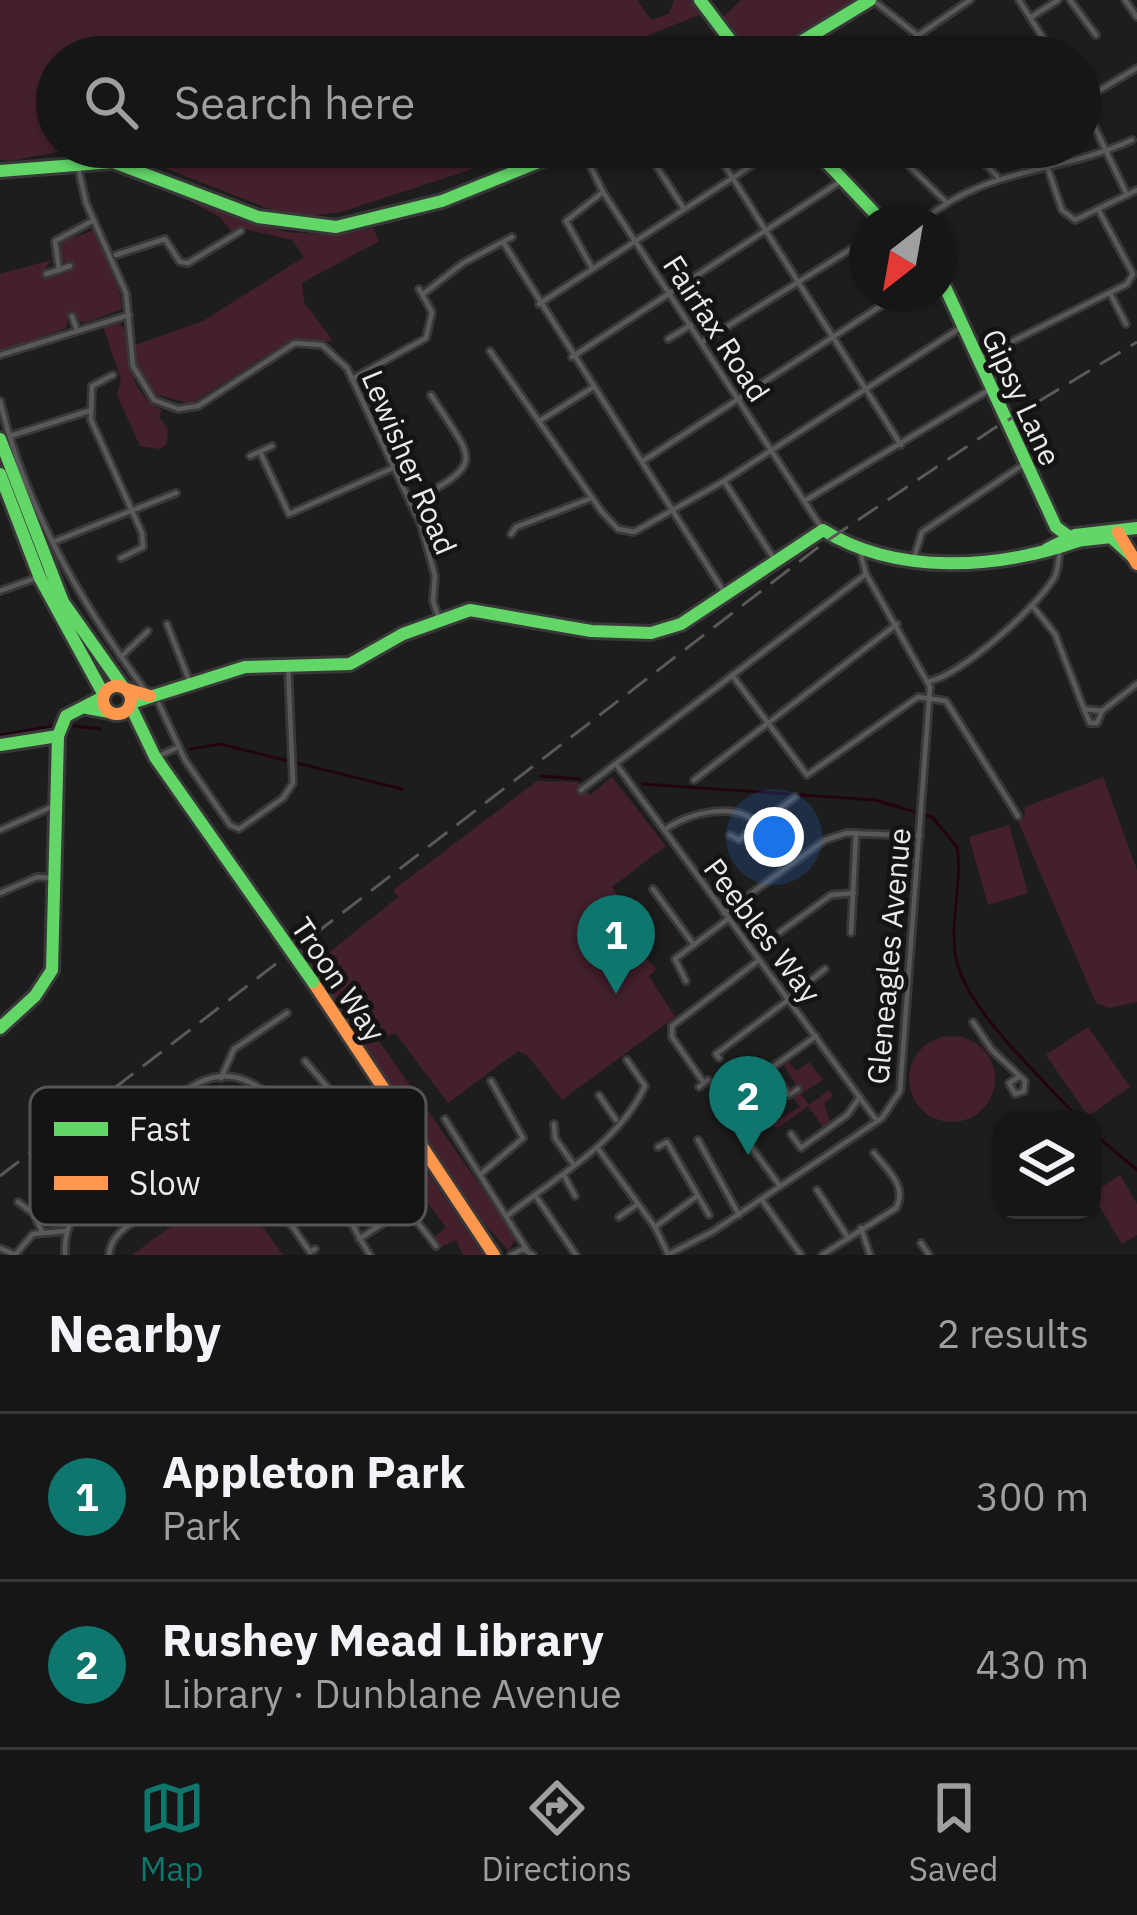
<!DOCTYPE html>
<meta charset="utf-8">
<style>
body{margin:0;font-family:"IBM Plex Sans",sans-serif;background:#1f1f1f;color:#f1f3f6}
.controls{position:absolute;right:36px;bottom:36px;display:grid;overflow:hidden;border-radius:24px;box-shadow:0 3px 9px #0004}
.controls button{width:108px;height:108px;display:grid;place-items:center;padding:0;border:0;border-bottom:3px solid #353535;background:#161616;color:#f1f3f6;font:60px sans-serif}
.compass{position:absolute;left:849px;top:204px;width:108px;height:108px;border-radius:50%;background:#161616;box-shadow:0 3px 9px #0004;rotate:211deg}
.you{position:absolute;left:774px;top:837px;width:42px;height:42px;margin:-30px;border:9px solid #fff;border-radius:50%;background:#1a73e8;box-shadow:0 0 0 18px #1a73e833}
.badge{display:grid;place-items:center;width:78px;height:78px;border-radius:50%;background:#0f766e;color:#fff;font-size:39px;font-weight:700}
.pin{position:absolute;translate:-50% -99px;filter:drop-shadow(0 3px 6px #0008)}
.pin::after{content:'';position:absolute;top:63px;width:42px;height:36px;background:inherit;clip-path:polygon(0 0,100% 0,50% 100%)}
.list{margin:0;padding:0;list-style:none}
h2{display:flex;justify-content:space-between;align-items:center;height:156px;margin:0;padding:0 48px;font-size:51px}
h2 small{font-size:39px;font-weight:400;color:#9e9fa1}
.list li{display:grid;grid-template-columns:78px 1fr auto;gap:36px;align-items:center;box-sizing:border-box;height:168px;padding:0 48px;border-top:3px solid #353535}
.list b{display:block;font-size:45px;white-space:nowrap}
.list p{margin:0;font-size:39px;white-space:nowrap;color:#9e9fa1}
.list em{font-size:39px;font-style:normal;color:#9e9fa1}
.icon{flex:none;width:66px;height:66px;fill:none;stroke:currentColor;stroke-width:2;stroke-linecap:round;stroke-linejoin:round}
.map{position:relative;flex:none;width:1137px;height:1255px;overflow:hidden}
.search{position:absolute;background:#161616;box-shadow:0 3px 9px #0004;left:36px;right:36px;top:36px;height:132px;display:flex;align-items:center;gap:30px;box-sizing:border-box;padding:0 42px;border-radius:66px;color:#9e9fa1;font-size:45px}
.sheet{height:492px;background:#161616}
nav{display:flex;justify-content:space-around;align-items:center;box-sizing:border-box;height:168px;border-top:3px solid #353535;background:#161616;font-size:33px;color:#9e9fa1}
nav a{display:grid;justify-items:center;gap:6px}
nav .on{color:#0f766e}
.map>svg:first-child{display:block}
.green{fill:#44202d}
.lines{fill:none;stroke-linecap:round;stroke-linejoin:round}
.stream{stroke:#22040f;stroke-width:3}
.street-casing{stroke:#393838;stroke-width:10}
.fast-casing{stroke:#393838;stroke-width:18}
.slow-casing{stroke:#393838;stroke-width:18}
.street{stroke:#5a5858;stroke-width:4.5}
.fast{stroke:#63d668;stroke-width:12}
.slow{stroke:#ff974d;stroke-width:12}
.rail{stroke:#5a5959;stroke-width:3;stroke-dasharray:24 12;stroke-linecap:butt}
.fast-bridge-casing{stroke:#393838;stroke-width:18;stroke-linecap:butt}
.fast-bridge{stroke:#63d668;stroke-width:12}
.labels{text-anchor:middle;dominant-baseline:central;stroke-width:10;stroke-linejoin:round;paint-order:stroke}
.street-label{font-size:30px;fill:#edeaeb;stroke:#161314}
.key{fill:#161314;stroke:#565454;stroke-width:3}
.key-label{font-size:33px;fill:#edeaeb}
</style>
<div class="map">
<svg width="1137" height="1255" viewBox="0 0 1137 1255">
<rect width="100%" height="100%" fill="#1e1d1d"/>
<g class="green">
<path d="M0 0H637L651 20 669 14 674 0H693L699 15 594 57H57V147H83L10 161 0 160Z"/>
<path d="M741 0H860L760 53 750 50 721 19Z"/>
<path d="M84 147H540L341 212 292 218 129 154Z"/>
<path d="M180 196 286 232 335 235 373 228 379 241 302 283 304 302 333 341H289L190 404 155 394 137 367 135 345 203 321 304 257 292 240 241 228 232 232 220 217Z"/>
<path d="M94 230 117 276 122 309 85 323 68 317 66 328 0 352V274L51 260 43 271 46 278 72 270 71 263 59 260 60 242Z"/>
<path d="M118 321C141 345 115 384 162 410L159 417 168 429 167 444 160 449 140 446 117 395 121 380 103 326Z"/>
<path d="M612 777 666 846 612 887 639 927 635 943 656 970 649 976 675 1017 562 1100 528 1056 518 1051 448 1103 395 1033 385 1037 341 977 376 1028 372 1031 516 1237 509 1251 452 1188 299 959 318 943 326 955 398 897 393 890 537 781 578 782 590 795Z"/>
<path d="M1103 777 1137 870V1002L1109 1008 1096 1003 1018 821 1024 817 1025 807Z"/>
<path d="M1009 825 1028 893 988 905 969 837Z"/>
<path d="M1088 1027 1130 1087 1088 1116 1046 1055Z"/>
<circle cx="952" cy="1079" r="43"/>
<path d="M789 1062 796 1071 809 1062 823 1080 801 1094 809 1105 829 1090 833 1096 824 1103 830 1122 823 1127 808 1106 778 1128 773 1126 751 1088 761 1081 776 1103 772 1106 778 1120 800 1107 793 1097 800 1092 784 1065Z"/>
<path d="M360 1105 380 1124 387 1112 483 1255H463L456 1240 439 1248 432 1239 446 1227 427 1202 418 1198 423 1193 412 1178 405 1182 400 1175 389 1178 403 1166 385 1142 369 1153 358 1144 373 1133 356 1111Z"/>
<path d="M1120 1175 1137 1204V1235L1122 1244 1092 1194Z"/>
<path d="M230 1183 283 1255H132Z"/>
</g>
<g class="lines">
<g class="stream">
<path d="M74 726 100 729"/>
<path d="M0 735 53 726"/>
<path d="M191 749 220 744 402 789"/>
<path d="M541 776 580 779"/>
<path d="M643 784 875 800 932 817 957 847C963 884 949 922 956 958 965 1009 1045 1081 1080 1120"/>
<path d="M1092 1132 1137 1170"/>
</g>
<defs>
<g id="street">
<path d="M1019 0 1055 57"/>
<path d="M1070 0 1096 35"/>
<path d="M1125 0 1137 17"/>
<path d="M874 1 945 57"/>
<path d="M1033 16 1058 0"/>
<path d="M886 57 970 0"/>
<path d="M1080 96 1127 195"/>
<path d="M1080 102 1137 68"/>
<path d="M581 147 603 192 823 530"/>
<path d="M713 147 901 445"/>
<path d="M890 147 946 202"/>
<path d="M968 147 997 176"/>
<path d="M650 156 684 209"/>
<path d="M77 162 86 203 126 293 133 366 154 400 178 409 198 406 295 343 322 345 347 368 421 525 435 576 433 601 439 619"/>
<path d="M1048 169 1062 210 1075 220 1137 190"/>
<path d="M921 222C989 165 1056 175 1132 140"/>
<path d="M503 242 726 595"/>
<path d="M116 255 165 239 180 262 188 263 241 231"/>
<path d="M592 268 566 221 603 192"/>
<path d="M59 270 55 241 94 220"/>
<path d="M46 274 70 266"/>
<path d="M423 294 463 263 512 237"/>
<path d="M1111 295 1126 324"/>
<path d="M539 304 780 147"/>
<path d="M72 316 77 330"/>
<path d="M668 339 691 325"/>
<path d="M704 341 867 239"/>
<path d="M490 351 602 512 618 529 634 532 724 481 963 326"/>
<path d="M0 355 129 315"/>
<path d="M572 357 841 181"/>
<path d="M979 358 1127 284 1133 274 1098 209"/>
<path d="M113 375 92 386 91 420 142 533 143 547 121 558"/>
<path d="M352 379 426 338 432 312 419 289"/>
<path d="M0 401C25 507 81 603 145 690"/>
<path d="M541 420 592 388"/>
<path d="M10 436 89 411"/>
<path d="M260 452 289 514 393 468"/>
<path d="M250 456 272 446"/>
<path d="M643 461 899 294"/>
<path d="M724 481 776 562"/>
<path d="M806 500 989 390"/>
<path d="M410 503C488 461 474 463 431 395"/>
<path d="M511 534 516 527 592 498"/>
<path d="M53 542 176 493"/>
<path d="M913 561 922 532 1027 462"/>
<path d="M0 591 50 573"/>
<path d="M1032 605 1055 634 1084 709 1102 711 1137 684"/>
<path d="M167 624 191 685"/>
<path d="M121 657 148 631"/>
<path d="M732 675 807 775 918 697 946 701 1018 816"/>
<path d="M930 681C962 674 1037 607 1054 578 1059 569 1058 559 1060 550"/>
<path d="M159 704 185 760 230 825 239 829 283 798 293 783 288 665"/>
<path d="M1084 709 1090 723H1097L1102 711"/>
<path d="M156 757 179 747"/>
<path d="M616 764 877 1121"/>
<path d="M694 780 897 624"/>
<path d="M581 790 866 574"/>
<path d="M666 829C689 812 737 801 759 825"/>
<path d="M0 830 56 805"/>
<path d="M730 835 739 840 795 797"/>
<path d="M653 889 694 945"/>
<path d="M0 893 37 877 55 878"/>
<path d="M724 913 825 840 847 833 920 836"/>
<path d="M780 932 831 895 854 893"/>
<path d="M851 933 856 833"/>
<path d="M686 981 675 959 728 919"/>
<path d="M787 999 825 969"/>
<path d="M973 1022 992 1050 1025 1081 1024 1091 1015 1094 1009 1083 1019 1077"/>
<path d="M719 1058 716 1054 788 1000"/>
<path d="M305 1061 334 1095 343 1125 383 1171"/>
<path d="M771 1069 789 1095 798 1089"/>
<path d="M221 1078 234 1049 287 1013"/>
<path d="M726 1082 735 1094 816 1036"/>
<path d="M704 1083 672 1037V1026L759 960"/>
<path d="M699 1087 708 1080"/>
<path d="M738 1091 758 1121 767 1115"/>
<path d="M599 1095 616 1120"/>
<path d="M163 1116 176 1125 212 1184"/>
<path d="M445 1119 527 1250"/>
<path d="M554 1124 555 1138 574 1165"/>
<path d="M791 1134 801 1148 847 1115 860 1097"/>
<path d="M698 1140 739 1215"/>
<path d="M305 1141 341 1118"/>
<path d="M658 1147 667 1142 709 1215"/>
<path d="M752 1148 780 1186"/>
<path d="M100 1149 125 1172"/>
<path d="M599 1150 655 1227 668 1254"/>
<path d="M482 1173 523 1138 491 1081"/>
<path d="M564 1175 575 1196"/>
<path d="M64 1180 87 1197"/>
<path d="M106 1184 131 1218"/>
<path d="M247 1189 262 1175 235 1128 267 1092"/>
<path d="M817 1190 847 1236"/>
<path d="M535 1195 576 1255"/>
<path d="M762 1200 801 1255"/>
<path d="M18 1202 34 1214 42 1232"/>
<path d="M408 1210 436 1246"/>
<path d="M508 1215C556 1177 619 1143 645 1086L627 1060"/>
<path d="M619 1217 638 1204"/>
<path d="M655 1227 697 1196"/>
<path d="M861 1228 870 1255"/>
<path d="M359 1239 419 1200"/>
<path d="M921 1243 929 1255"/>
<path d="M0 1248 15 1255"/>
<path d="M315 1249 310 1252 283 1213 325 1178"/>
<path d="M15 1255 33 1234 65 1231"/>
<path d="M65 1255C62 1202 103 1197 132 1164 149 1145 154 1119 173 1101 271 1010 329 1195 370 1255"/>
<path d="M109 1255C112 1223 151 1220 165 1194"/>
<path d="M511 1255 523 1249 533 1255"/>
<path d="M667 1255 712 1232 882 1118 900 1091 930 687 866 574 860 551"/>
<path d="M822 1255 896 1208C908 1186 887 1170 874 1153"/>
</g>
<g id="fast">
<path d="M700 0 743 57"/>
<path d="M776 57 870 0"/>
<path d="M812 147 883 222"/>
<path d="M0 171 113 162 258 217 336 227 442 201 576 147"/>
<path d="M939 274 1056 527 1075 541 1111 537 1133 557"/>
<path d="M0 439 63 602 123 687"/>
<path d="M0 474 40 578 104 695"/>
<path d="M1047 549 1075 535 1137 528"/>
<path d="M131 703 245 667 350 664 403 634 470 610 591 631 651 633 681 624 823 530C897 576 998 569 1078 541"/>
<path d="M130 705 155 757 278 932"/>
<path d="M87 708 109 712"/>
<path d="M0 745 58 736"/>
<path d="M0 1028 35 996 52 970 58 736 66 716 103 697"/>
</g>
<g id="slow">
<path d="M1118 532 1137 564"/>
<circle cx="117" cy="700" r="14"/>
<path d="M126 689 150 696"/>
<path d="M313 982 494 1255"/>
</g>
</defs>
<use href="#street" class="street-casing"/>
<use href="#fast" class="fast-casing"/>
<use href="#slow" class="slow-casing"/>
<use href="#street" class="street"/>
<use href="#fast" class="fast"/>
<use href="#slow" class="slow"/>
<path class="rail" d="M0 1176 821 545 993 429 1137 342"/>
<defs>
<path id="fast-bridge" d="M278 932 313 982"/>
</defs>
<use href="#fast-bridge" class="fast-bridge-casing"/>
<use href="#fast-bridge" class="fast-bridge"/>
</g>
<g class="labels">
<g class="street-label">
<text transform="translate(717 328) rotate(57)">Fairfax Road</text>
<text transform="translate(1022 397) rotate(65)">Gipsy Lane</text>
<text transform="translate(410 462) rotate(67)">Lewisher Road</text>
<text transform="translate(763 930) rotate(53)">Peebles Way</text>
<text transform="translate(888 956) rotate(-85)">Gleneagles Avenue</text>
<text transform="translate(339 979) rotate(56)">Troon Way</text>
</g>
</g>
<rect x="30" y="1087" width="396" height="138" rx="18" class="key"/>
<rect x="54" y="1122" width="54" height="14" fill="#63d668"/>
<rect x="54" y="1176" width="54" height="14" fill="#ff974d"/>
<g class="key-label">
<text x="129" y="1141">Fast</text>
<text x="129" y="1195">Slow</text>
</g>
</svg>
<div class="controls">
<button><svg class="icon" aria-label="layers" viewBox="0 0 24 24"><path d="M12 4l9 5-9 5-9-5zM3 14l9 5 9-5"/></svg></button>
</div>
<svg class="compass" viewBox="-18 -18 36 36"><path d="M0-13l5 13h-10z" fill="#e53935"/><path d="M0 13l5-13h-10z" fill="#9e9fa1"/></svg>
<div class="you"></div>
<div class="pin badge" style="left:616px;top:994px">1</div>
<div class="pin badge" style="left:748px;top:1155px">2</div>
<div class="search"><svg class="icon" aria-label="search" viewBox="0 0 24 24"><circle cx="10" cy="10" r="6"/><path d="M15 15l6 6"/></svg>Search here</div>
</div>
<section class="sheet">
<h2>Nearby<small>2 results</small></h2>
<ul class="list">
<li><span class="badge">1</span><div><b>Appleton Park</b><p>Park</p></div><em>300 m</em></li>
<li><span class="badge">2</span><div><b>Rushey Mead Library</b><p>Library · Dunblane Avenue</p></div><em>430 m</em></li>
</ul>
</section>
<nav>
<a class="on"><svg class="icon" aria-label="map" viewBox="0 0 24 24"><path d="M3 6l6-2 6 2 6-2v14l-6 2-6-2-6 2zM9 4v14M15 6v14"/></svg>Map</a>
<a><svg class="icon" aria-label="directions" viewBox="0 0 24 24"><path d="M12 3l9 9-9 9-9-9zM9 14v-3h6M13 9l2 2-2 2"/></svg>Directions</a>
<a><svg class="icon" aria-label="saved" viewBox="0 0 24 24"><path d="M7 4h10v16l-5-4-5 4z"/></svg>Saved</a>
</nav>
